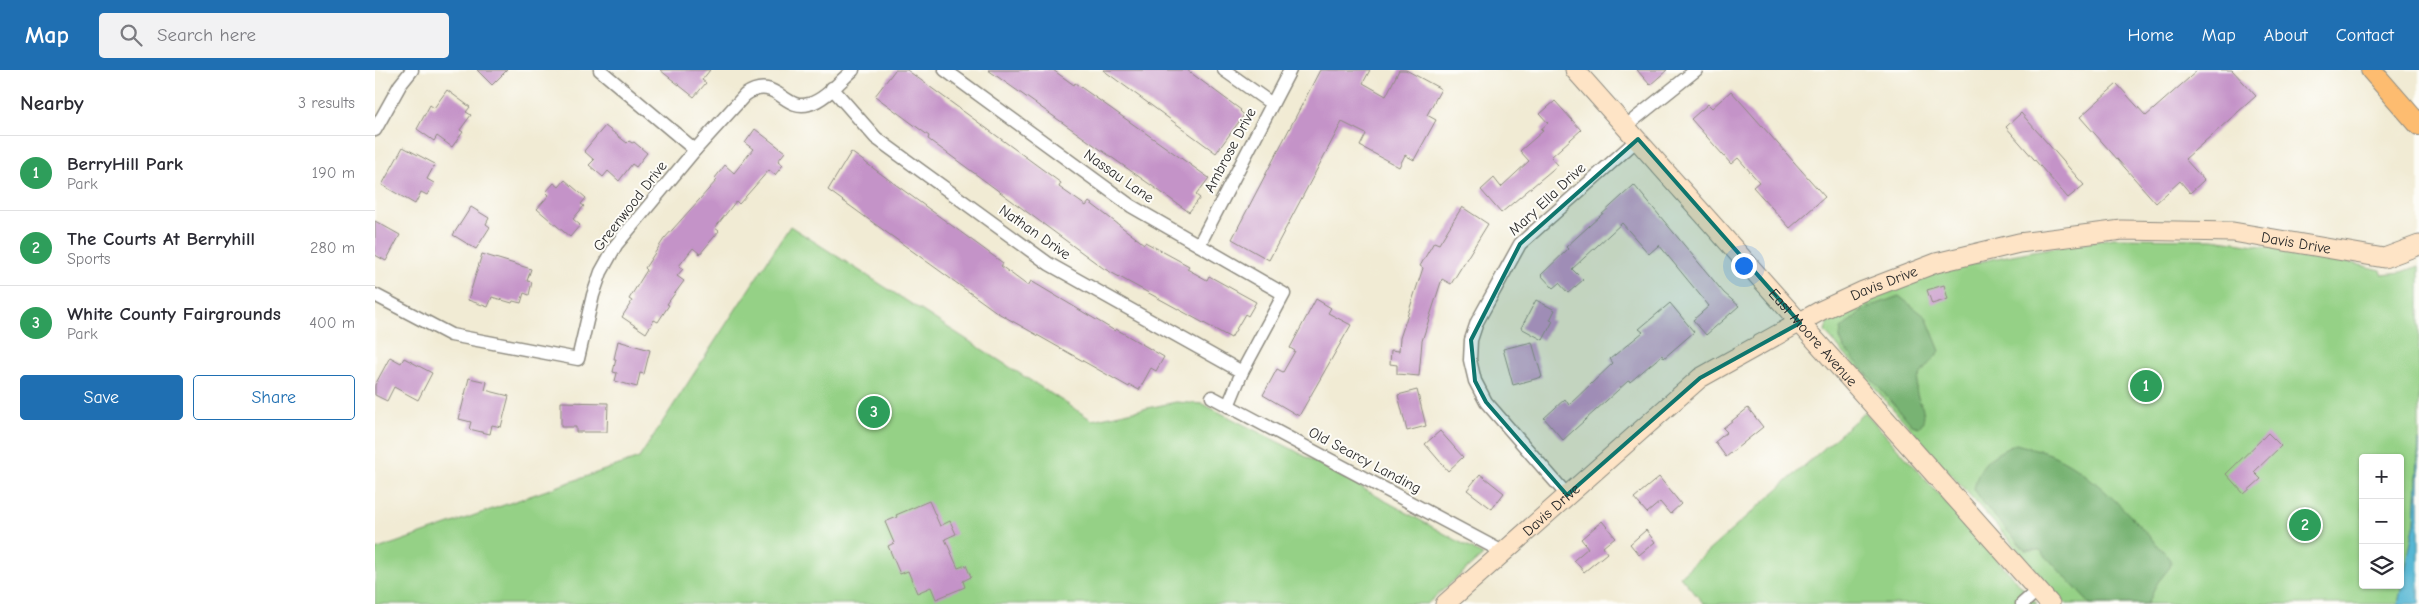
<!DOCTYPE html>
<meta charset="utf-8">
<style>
body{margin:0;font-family:"Comic Neue",sans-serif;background:#f2f2f3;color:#2b2b33}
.controls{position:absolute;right:15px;bottom:15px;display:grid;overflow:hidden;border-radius:5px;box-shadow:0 1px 4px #0004}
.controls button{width:45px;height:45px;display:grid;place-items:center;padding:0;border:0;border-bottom:1px solid #e1e1e2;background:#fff;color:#2b2b33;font:25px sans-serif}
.you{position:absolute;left:1368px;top:195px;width:18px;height:18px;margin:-12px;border:4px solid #fff;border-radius:50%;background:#1a73e8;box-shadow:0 0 0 8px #1a73e833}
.badge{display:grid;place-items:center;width:32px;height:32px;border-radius:50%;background:#1f6fb2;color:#fff;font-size:16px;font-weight:700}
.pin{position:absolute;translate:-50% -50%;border:2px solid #fff;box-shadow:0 1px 5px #0006}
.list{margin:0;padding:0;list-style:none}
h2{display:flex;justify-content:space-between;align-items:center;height:65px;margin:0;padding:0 20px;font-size:21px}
h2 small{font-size:16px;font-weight:400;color:#7c7c81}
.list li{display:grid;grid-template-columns:32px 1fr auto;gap:15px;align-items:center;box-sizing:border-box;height:75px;padding:0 20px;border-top:1px solid #e1e1e2}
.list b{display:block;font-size:19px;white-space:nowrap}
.list p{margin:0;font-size:16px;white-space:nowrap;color:#7c7c81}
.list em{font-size:16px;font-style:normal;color:#7c7c81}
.actions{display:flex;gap:10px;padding:15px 20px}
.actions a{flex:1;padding:11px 0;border:1px solid #1f6fb2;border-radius:5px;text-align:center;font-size:18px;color:#1f6fb2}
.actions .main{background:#1f6fb2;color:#fff}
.icon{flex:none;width:28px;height:28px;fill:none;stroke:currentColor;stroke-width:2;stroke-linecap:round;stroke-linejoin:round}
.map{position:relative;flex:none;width:2044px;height:534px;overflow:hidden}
header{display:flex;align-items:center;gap:30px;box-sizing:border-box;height:70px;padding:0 25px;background:#1f6fb2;color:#fff}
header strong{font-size:24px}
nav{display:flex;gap:28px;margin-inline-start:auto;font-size:18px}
.search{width:350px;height:45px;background:#f2f2f3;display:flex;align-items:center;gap:12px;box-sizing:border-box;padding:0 18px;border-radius:5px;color:#7c7c81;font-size:19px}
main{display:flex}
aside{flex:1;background:#fff}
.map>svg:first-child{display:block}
.green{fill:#95d186;stroke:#607e58;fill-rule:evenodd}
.forest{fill:#78b373;stroke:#526f4f}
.water{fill:#56b7d4;stroke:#407180}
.building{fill:#c493c8}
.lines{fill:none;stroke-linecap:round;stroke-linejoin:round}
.street-casing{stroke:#8e8b80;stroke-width:15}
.secondary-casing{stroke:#8e8b80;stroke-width:21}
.primary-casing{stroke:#8e8b80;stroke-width:22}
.street{stroke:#fff;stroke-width:12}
.secondary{stroke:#fee4c6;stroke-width:19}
.primary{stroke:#fdbc70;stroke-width:20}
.marked{fill:#0f766e;fill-opacity:0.2;stroke:#0f766e;stroke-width:4;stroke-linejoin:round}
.labels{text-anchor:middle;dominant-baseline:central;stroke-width:4;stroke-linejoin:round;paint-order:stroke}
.street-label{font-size:15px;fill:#2b2b2b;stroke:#fdfcf7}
</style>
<header>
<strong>Map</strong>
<div class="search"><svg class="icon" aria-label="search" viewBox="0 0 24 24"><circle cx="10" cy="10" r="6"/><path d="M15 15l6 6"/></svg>Search here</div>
<nav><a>Home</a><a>Map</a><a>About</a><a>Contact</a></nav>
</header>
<main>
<aside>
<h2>Nearby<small>3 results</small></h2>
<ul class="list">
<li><span class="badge" style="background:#2e9e5b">1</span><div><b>BerryHill Park</b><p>Park</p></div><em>190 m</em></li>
<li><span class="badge" style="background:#2e9e5b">2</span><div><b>The Courts At Berryhill</b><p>Sports</p></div><em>280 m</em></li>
<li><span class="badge" style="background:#2e9e5b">3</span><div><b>White County Fairgrounds</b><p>Park</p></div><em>400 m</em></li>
</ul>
<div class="actions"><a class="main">Save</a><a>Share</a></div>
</aside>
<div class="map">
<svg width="2044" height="534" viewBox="0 0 2044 534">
<rect width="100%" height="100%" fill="#fdfcf7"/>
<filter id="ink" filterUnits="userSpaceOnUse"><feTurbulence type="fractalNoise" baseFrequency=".02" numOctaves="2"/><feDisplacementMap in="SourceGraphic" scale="10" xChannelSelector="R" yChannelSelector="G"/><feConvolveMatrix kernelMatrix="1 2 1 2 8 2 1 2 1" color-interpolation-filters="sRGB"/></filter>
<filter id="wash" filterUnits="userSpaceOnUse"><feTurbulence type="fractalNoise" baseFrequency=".0096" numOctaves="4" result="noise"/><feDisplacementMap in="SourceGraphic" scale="20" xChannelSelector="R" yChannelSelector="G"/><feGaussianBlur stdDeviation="1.12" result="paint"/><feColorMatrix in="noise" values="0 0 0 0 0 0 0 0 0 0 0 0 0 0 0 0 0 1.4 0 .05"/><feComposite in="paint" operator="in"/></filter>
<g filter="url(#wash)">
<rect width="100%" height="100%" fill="#f1ebd4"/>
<g class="green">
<path d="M415 156 717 350 801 332 828 334 917 379 1108 485 1052 534H0V480L264 388Z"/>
<path d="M1739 168 1838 169 1930 182 2006 200 2007 204 2027 202 2044 196V371L2040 453 2023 534H1691L1450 262 1453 249C1470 240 1487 230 1505 223 1580 192 1660 180 1739 168ZM1988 388H2025V515H1988Z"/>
<path d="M1490 342 1662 534H1329L1305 506Z"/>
</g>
<g class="forest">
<path d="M1524 226 1551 247 1565 281C1557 291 1545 301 1542 313 1537 329 1558 342 1544 357L1537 355 1469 278 1465 268 1466 259 1489 239Z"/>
<path d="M1641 374C1650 377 1659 378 1667 381 1716 397 1758 450 1793 486L1796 492 1795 497 1783 512 1772 534H1715L1665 480H1650L1612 438 1599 419C1604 392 1617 385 1641 374Z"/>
</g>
<path class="water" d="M2044 371V534H2023L2040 453Z"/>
<g id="blocks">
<g class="building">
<path d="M102 0H132L117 15Z"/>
<path d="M285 0H335L327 10 331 13 319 27Z"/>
<path d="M520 0H532L686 113 684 117 711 136 714 132 769 174 770 172 814 196 812 199 832 210 834 206 881 232 873 246 870 244 856 268 728 198 553 69 554 66 500 26Z"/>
<path d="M613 0H678L699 15 700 13 834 108 821 125 825 128 814 142Z"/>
<path d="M728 0H812L866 40 865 41 869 45 841 83Z"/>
<path d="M945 0H995L988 13 1011 26 1024 0H1031L1066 19 1052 45 1061 50 1039 90 1030 85 1024 97 985 76 991 64 967 52 894 190 857 169Z"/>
<path d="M1262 0H1292L1275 15Z"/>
<path d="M1823 0H1857L1881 26 1810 89 1829 110 1815 123 1805 111 1781 133 1705 47 1742 14 1771 46Z"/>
<path d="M72 20 95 37 91 42 96 45 85 60 88 62 77 77 62 66 59 71 42 59 55 35 59 38Z"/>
<path d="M1356 21 1450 127 1415 158 1378 117 1384 112 1363 88 1356 94 1316 49 1333 34 1337 38Z"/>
<path d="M1180 31 1206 60 1176 87 1183 95 1126 143 1106 120 1119 108 1126 117 1154 91 1145 81 1168 61 1166 59 1173 53 1165 44Z"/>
<path d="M1646 43 1709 115 1693 128 1631 57Z"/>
<path d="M230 56 252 73 254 71 257 73 259 72 272 83 261 97 257 94 244 111 233 101 228 107 214 95 219 90 209 81Z"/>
<path d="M380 59 410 82 403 91 408 95 400 105 394 100 364 134 361 131 340 158 344 161 325 184 318 178 304 196 308 199 302 206 309 211 292 234 294 235 283 252 279 250 271 263 247 247 257 231 254 229 272 200 270 198 289 169 342 110 340 108 350 95 359 103 378 79 370 73Z"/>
<path d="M28 77 60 94 52 109 59 113 52 125 46 122 40 134 7 115Z"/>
<path d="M476 82 628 193 626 196 653 216 656 211 740 261 741 259 789 287 781 301 776 298 764 320 755 315 754 317 623 243 453 120Z"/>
<path d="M190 110 211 128 206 134 209 136 198 149 205 155 195 167 162 139 174 125 171 122 179 113 184 117Z"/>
<path d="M1259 115 1349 223 1364 236 1331 265 1318 250 1334 236 1284 175 1274 184 1247 153 1197 199 1208 210 1193 223 1184 213 1178 218 1166 205 1193 179 1191 177Z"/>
<path d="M96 137 114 148 111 154 115 157 101 179 78 165Z"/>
<path d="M1087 137 1113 154 1076 214 1067 209 1047 271 1044 306 1022 304V295L1015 294 1016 280 1024 281 1025 268 1048 198 1045 196 1059 172 1064 174Z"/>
<path d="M0 151 25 165 11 191 0 185Z"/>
<path d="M107 184 156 199 152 211 157 212 154 225 149 223 146 233 138 231 137 233 117 227 113 237 93 230Z"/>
<path d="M1569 215 1573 229 1557 234 1552 220Z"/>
<path d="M941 229 956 238 953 243 976 255 924 346 888 325 902 299 908 302 920 281 915 278Z"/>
<path d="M1161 230 1180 240 1175 250 1178 251 1168 270 1146 258Z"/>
<path d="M1295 233 1319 262 1289 288 1287 285 1255 312 1253 311 1188 370 1169 348 1190 329 1194 335 1238 293 1235 289 1268 262 1264 259Z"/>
<path d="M243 271 275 280 269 304 265 303 262 317 240 311 242 303 238 302 241 289H239Z"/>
<path d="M1157 272 1167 307 1138 315 1128 279Z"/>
<path d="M15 287 26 293 29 288 57 303 43 330 19 317 12 331 0 325V315Z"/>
<path d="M94 308 112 312 110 320 134 326 126 357 117 355 115 364 94 359 96 352 84 349Z"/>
<path d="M1042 320 1051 356 1032 361 1023 325Z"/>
<path d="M186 332 233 333 232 362H201V357H186Z"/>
<path d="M1373 338 1388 357 1351 387 1340 372 1352 362 1348 358Z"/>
<path d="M1065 361 1088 387 1073 401 1050 374Z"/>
<path d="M1893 363 1906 376 1879 402 1886 409 1869 424 1851 404Z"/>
<path d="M1105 404 1129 423 1117 439 1092 420Z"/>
<path d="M1284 407 1306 434 1295 444 1285 432 1272 443 1259 428Z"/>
<path d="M554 431 565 456 575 451 581 464 570 469 583 498 591 495 596 507 588 511 590 517 561 529 556 517 542 523 533 501 525 504 513 476 519 473 510 452 522 447 521 445Z"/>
<path d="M1227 451 1240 467 1228 477 1232 483 1209 502 1199 490 1213 478 1206 469Z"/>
<path d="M1271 460 1280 472 1264 485 1255 474Z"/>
</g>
</g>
</g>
<g filter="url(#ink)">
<use href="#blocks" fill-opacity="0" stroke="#8e8b80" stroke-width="1"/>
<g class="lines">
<defs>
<g id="street">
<path d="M225 0 320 80"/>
<path d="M570 0 756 136 909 224 867 302 853 336"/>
<path d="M849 0 897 34"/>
<path d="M457 18 501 68 674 194 867 302"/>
<path d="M1251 56 1321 0"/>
<path d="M0 60 25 15 37 0"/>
<path d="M824 175 915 0"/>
<path d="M0 225 76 265 203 289 218 225 226 202 241 175 320 80 370 25C401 4 409 42 434 34 450 30 465 11 478 0"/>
<path d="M837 327 1128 482"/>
<path d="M1192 425 1111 332 1100 311 1095 290 1096 270 1102 252 1145 174 1263 69"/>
<path d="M1647 534 1663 520"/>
</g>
<g id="secondary">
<path id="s1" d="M1200 0 1675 534"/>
<path id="s2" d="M1070 534 1325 308 1445 241 1488 221 1561 193 1644 173 1747 160 1858 162 2009 188 2044 175"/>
</g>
<path id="primary" d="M1996 0 2044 55"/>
</defs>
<use href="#street" class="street-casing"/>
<use href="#secondary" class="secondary-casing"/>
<use href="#primary" class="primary-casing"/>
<use href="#street" class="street"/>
<use href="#secondary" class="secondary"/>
<use href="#primary" class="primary"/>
</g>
</g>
<path class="marked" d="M1263 69 1425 253 1325 308 1192 425 1111 332 1100 311 1096 270 1145 174Z"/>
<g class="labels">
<g class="street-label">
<text transform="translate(855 80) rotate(-62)">Ambrose Drive</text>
<text transform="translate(744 106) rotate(35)">Nassau Lane</text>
<text transform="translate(1172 129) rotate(-43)">Mary Ella Drive</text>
<text transform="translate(255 136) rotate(-52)">Greenwood Drive</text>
<text transform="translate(660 162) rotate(35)">Nathan Drive</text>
<text stroke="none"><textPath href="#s2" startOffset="968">Davis Drive</textPath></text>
<text stroke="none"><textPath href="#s2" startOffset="548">Davis Drive</textPath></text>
<text stroke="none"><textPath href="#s1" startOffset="358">East Moore Avenue</textPath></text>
<text transform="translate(990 390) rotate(28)">Old Searcy Landing</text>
<text stroke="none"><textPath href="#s2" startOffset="142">Davis Drive</textPath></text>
</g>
</g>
</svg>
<div class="controls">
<button>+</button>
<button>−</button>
<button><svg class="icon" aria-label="layers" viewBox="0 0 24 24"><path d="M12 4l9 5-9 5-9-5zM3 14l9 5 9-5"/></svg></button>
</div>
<div class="you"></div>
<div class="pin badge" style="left:1771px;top:316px;background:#2e9e5b">1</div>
<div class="pin badge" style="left:1930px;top:455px;background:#2e9e5b">2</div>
<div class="pin badge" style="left:499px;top:342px;background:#2e9e5b">3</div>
</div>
</main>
